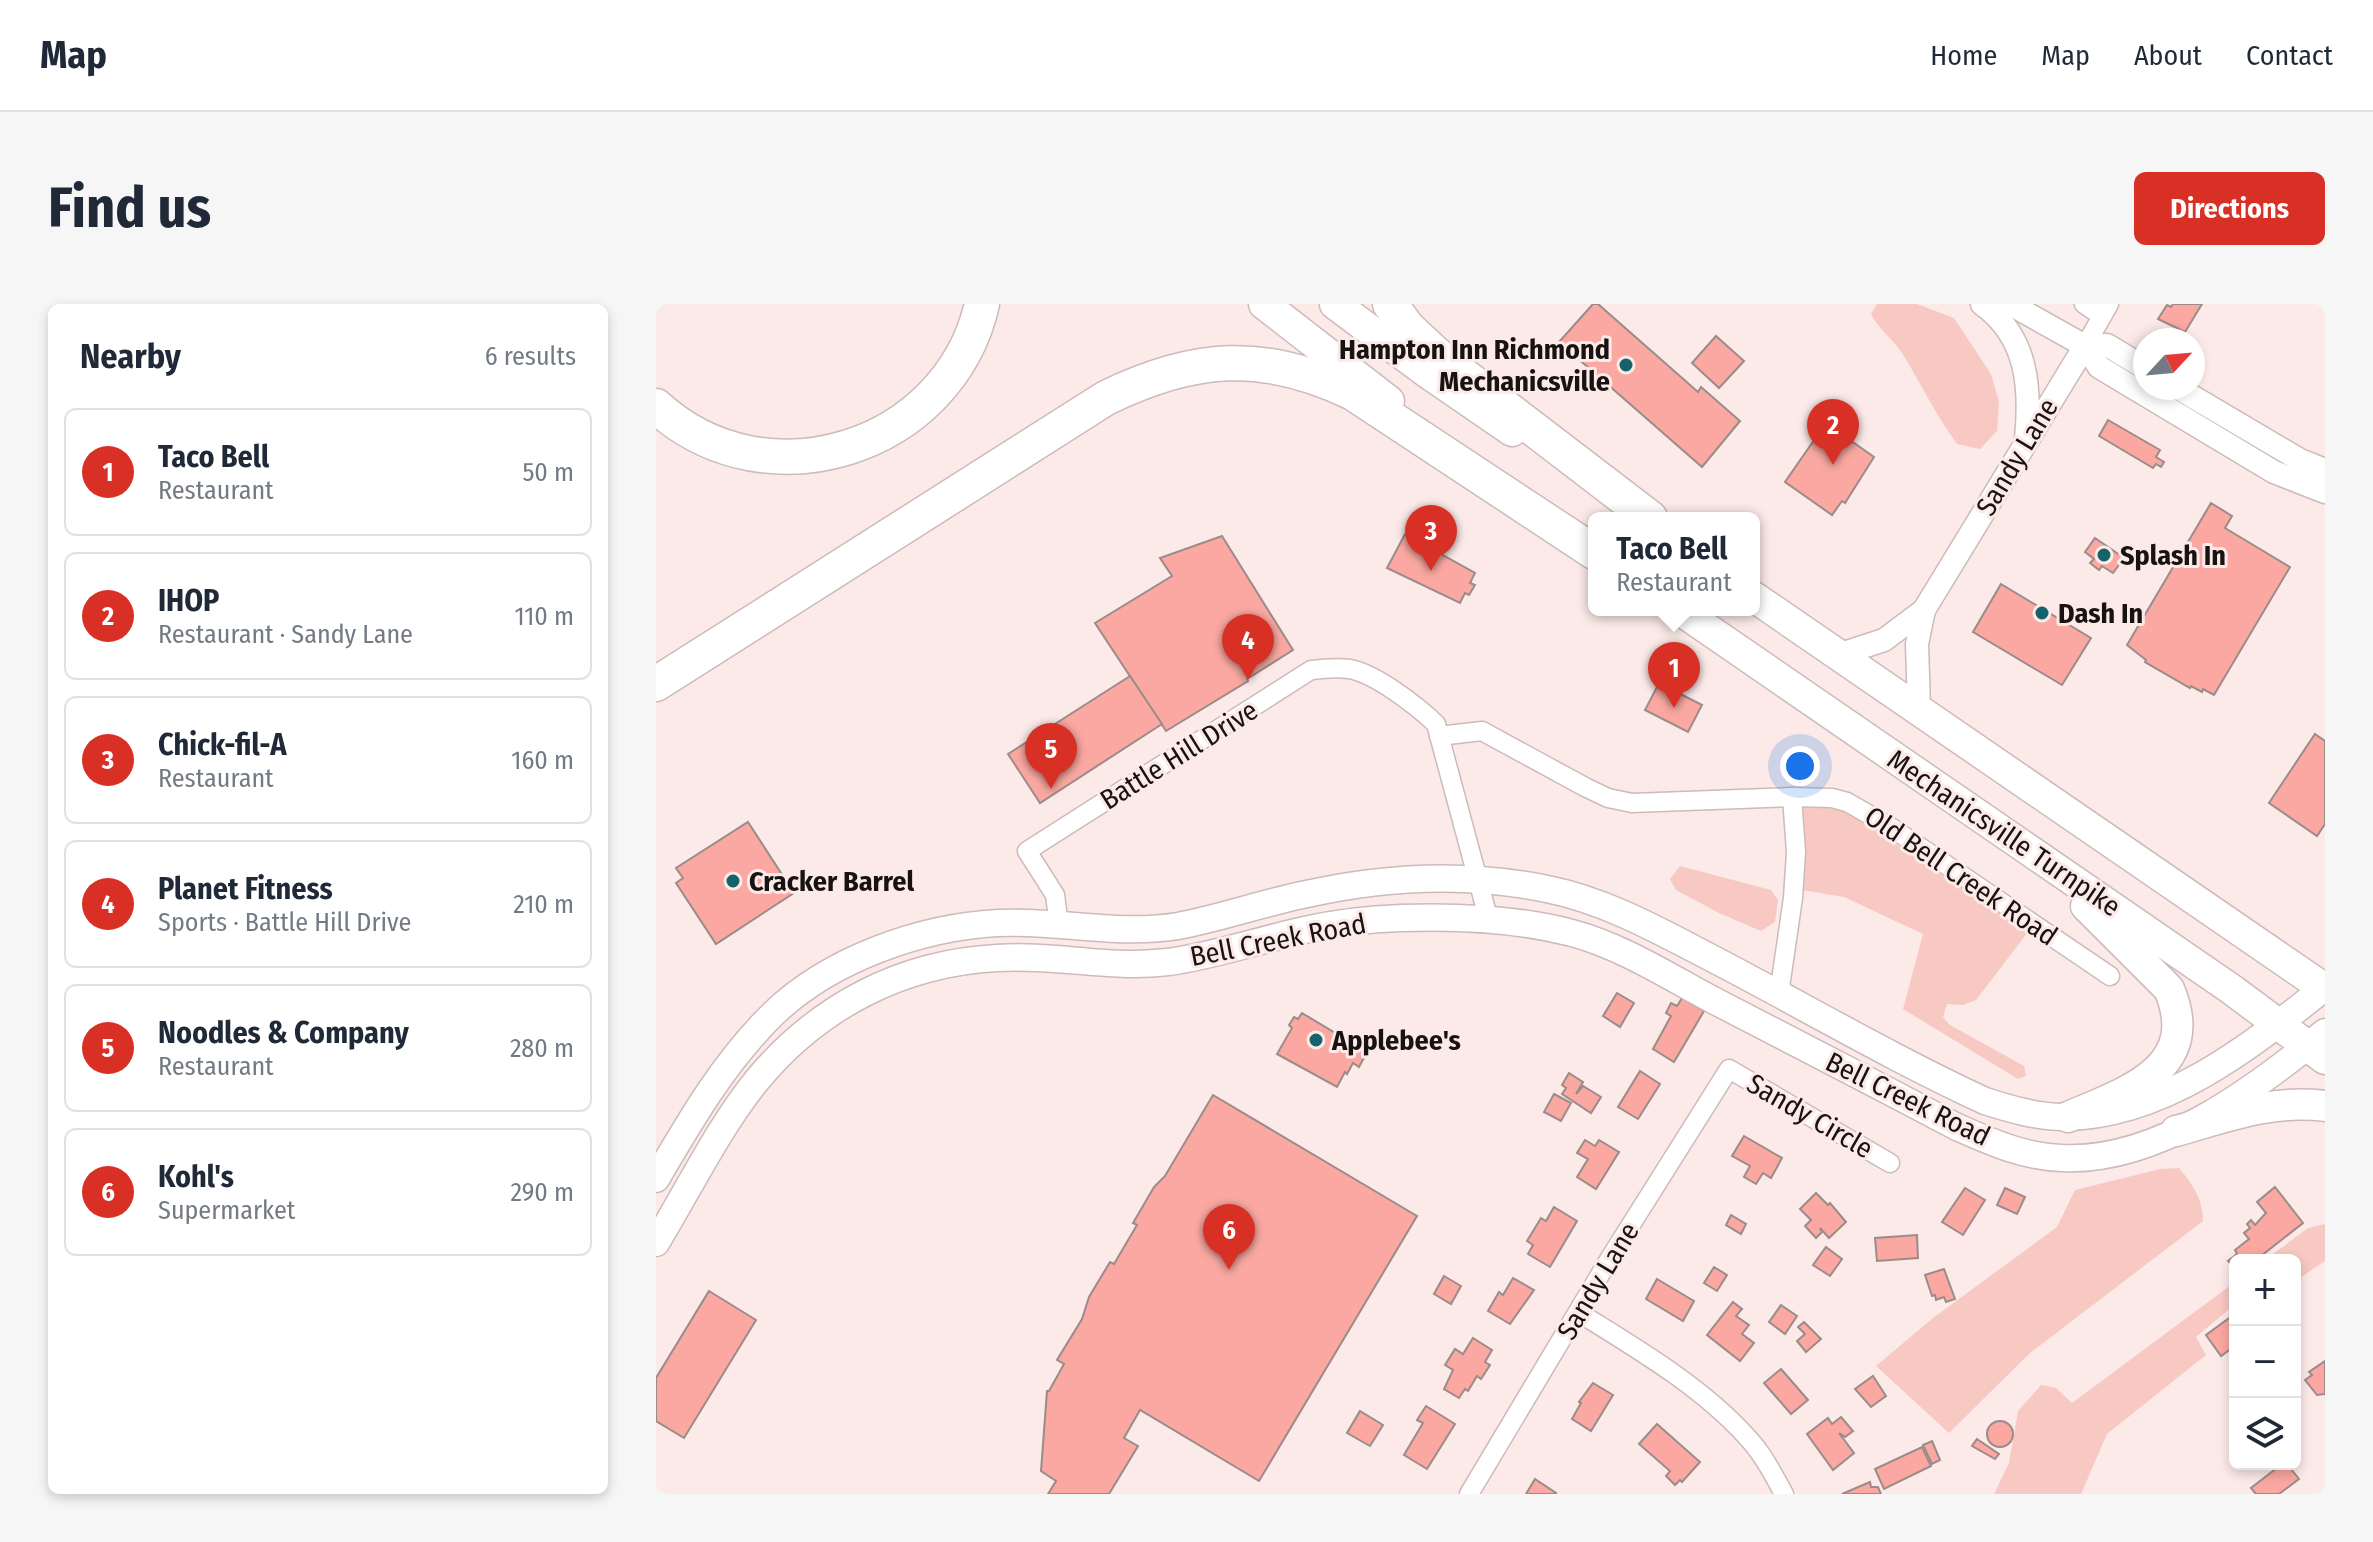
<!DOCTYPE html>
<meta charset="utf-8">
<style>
body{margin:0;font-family:"Fira Sans Condensed",sans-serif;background:#f6f6f7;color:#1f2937}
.controls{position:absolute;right:24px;bottom:24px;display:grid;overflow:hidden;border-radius:12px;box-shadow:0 4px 12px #0003}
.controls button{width:72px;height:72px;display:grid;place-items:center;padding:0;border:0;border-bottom:2px solid #e0e1e3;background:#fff;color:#1f2937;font:40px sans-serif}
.compass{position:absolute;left:1477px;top:24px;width:72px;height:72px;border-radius:50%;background:#fff;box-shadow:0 4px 12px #0003;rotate:64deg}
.you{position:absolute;left:1144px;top:462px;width:28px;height:28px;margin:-20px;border:6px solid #fff;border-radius:50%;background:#1a73e8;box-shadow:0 0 0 12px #1a73e833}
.badge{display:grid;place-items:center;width:52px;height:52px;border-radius:50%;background:#d93025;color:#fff;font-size:26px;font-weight:700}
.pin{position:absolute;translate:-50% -66px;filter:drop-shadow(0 2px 4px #0008)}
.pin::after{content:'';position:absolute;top:42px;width:28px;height:24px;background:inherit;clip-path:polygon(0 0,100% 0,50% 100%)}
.popup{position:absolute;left:932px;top:208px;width:172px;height:104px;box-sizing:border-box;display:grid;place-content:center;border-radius:12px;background:#fff;filter:drop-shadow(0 2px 6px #0005);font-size:26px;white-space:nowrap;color:#747a83}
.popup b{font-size:30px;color:#1f2937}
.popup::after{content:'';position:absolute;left:50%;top:100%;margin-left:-16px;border:16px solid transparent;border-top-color:#fff}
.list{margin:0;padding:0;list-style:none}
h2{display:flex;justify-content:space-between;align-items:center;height:104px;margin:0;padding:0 32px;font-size:34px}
h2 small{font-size:26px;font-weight:400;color:#747a83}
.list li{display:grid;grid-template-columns:52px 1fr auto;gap:24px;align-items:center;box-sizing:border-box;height:128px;margin:0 16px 16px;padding:0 16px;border:2px solid #e0e1e3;border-radius:12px}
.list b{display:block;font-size:30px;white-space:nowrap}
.list p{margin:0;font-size:26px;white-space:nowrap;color:#747a83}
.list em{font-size:26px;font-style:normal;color:#747a83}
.icon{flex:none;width:44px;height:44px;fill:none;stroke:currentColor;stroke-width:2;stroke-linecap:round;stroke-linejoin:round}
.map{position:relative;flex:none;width:1669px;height:1190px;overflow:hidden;border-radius:12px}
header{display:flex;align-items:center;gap:48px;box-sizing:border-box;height:112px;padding:0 40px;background:#fff;border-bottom:2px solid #e0e1e3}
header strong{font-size:38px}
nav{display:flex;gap:44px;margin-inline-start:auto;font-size:28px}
.intro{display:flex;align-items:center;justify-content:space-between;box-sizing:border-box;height:192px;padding:0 48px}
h1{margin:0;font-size:56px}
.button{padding:20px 36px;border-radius:12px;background:#d93025;color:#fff;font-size:28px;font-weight:700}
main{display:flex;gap:48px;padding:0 48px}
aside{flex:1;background:#fff;border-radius:12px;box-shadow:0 4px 12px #0003}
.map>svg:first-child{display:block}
.green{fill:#f8c8c3}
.building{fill:#faa8a1;stroke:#9b8b89;stroke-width:2}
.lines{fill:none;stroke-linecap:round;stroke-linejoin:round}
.minor-casing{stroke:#ccbbb9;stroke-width:21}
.tertiary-casing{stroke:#ccbbb9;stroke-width:25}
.secondary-casing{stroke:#ccbbb9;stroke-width:29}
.trunk-casing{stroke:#ccbbb9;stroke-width:33}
.motorway-casing{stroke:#ccbbb9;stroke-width:37}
.minor{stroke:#fff;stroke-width:18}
.tertiary{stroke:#fff;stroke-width:22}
.secondary{stroke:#fff;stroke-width:26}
.trunk{stroke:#fff;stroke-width:30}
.motorway{stroke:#fff;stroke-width:34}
.poi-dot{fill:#15636a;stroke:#fbeae8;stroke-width:3}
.labels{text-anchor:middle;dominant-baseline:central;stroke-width:6;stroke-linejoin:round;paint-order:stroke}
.poi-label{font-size:28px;font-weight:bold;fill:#181211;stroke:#fbeae8;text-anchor:start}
.street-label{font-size:28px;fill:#181211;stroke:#fbeae8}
</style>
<header>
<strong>Map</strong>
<nav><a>Home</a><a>Map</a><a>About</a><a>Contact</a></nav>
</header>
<div class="intro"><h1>Find us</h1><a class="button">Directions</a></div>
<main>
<aside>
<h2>Nearby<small>6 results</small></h2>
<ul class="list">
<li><span class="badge">1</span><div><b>Taco Bell</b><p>Restaurant</p></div><em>50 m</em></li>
<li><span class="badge">2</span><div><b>IHOP</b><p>Restaurant · Sandy Lane</p></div><em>110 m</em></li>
<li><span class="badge">3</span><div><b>Chick-fil-A</b><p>Restaurant</p></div><em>160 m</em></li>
<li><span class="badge">4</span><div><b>Planet Fitness</b><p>Sports · Battle Hill Drive</p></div><em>210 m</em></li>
<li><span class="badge">5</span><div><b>Noodles &amp; Company</b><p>Restaurant</p></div><em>280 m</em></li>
<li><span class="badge">6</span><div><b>Kohl's</b><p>Supermarket</p></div><em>290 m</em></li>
</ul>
</aside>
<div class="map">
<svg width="1669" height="1190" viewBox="0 0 1669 1190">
<rect width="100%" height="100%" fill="#fbeae8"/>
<g class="green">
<path d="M1221 0H1261L1298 14 1335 70 1343 98 1341 127 1324 145 1301 140C1280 111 1265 80 1246 49 1237 35 1223 26 1215 10Z"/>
<path d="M1156 500 1188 506 1372 628 1320 696 1307 701 1291 700 1287 713 1294 721 1368 762 1370 772 1362 775 1247 705 1267 630 1188 593 1146 586V507L1150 502Z"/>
<path d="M1024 562 1115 586 1122 596 1119 618 1105 627 1063 609 1020 586 1014 575Z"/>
<path d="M1523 864C1537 881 1547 895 1547 917L1374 1049 1293 1129 1220 1062 1277 1014 1401 923 1419 886 1504 865Z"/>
<path d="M1669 920V957L1639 977V956H1609L1652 924Z"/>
<path d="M1579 978V1004L1577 1002 1540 1033 1550 1051 1451 1130 1425 1190H1338L1353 1159 1362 1107 1385 1081 1400 1084 1416 1099Z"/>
</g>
<g class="building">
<path d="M937 0H942L1042 88 1045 83 1084 117 1046 163 903 38Z"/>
<path d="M1517 0H1546L1529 28 1502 15 1511 1 1515 3Z"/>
<path d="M1060 32 1088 57 1063 84 1036 59Z"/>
<path d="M1452 116 1504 146 1500 153 1508 158 1505 163 1500 160 1497 164 1443 132Z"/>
<path d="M1170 119 1218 153 1189 199 1186 197 1176 211 1129 178Z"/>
<path d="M1555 199 1576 212 1569 224 1634 263 1558 391 1547 385 1546 388 1535 382 1534 384 1489 358 1490 356 1471 341Z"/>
<path d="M749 230 819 269 814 279 819 281 813 291 809 289 804 299 731 264Z"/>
<path d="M566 232 637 346 591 375 592 377 510 427 439 319 516 272 504 254Z"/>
<path d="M1439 234 1468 254 1457 269 1446 262 1443 266 1434 259 1438 255 1429 248Z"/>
<path d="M1345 280 1435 334 1406 381 1317 328Z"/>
<path d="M474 372 506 420 384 499 352 450Z"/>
<path d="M1003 379 1046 401 1032 428 989 406Z"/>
<path d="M1659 430 1669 437V520L1661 532 1613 499Z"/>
<path d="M92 518 138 589 60 640 20 579 27 574 20 564Z"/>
<path d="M961 689 978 699 964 723 947 712Z"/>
<path d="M1026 694 1048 707 1018 758 997 745 1015 712 1010 709 1015 699 1021 702Z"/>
<path d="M646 709 711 748 703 763 697 759 691 770 689 768 681 783 621 750 636 724 633 721 638 713 642 715Z"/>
<path d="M984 767 1004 780 982 815 962 803Z"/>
<path d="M913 769 927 778 920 790 927 782 945 793 935 809 906 790 910 784 906 781Z"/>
<path d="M898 790 915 799 905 817 888 808Z"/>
<path d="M557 791 761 912 603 1177 484 1106 468 1134 482 1142 453 1190H392L400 1177 385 1167 391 1087H393L408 1060 401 1056 426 1015 433 993 454 958 458 960 481 921 477 919 498 883 509 872Z"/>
<path d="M1088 832 1126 854 1115 874 1107 869 1100 880 1088 873 1094 862 1076 852Z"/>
<path d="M929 836 939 842 943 836 963 848 940 885 921 873 932 855 921 849Z"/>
<path d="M1619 883 1647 919 1600 956H1579V965L1572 957 1581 950 1579 946 1593 935 1588 929 1594 924 1591 920 1595 916 1599 921 1610 909 1601 898Z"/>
<path d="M1309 884 1329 896 1307 931 1286 918Z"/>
<path d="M1349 884 1369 893 1361 910 1341 901Z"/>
<path d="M1160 889 1172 901 1174 899 1190 918 1173 934 1164 924 1166 928 1160 934 1149 922 1155 916 1144 905Z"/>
<path d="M898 903 921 917 894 963 872 950 877 941 871 937 885 914 890 917Z"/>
<path d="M1075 911 1090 920 1085 930 1070 921Z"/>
<path d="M1261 931 1262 954 1221 957 1219 934Z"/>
<path d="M1170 943 1186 955 1174 972 1157 961Z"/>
<path d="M1058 963 1071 971 1061 987 1048 979Z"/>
<path d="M1288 965 1299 995 1290 998 1288 993 1280 996 1279 991 1276 992 1269 971Z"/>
<path d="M788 972 805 982 795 1000 778 990Z"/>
<path d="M857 974 878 986 854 1020 832 1007 843 988 847 991Z"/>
<path d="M1001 975 1038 997 1027 1017 990 995Z"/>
<path d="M53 987 100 1016 28 1134 0 1117V1074Z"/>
<path d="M1077 998 1086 1005 1080 1012 1093 1021 1086 1030 1098 1039 1084 1057 1051 1031Z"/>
<path d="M1125 1001 1141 1012 1129 1030 1113 1018Z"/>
<path d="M1576 1012 1579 1016V1042L1565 1052 1550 1031Z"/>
<path d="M1148 1018 1165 1035 1150 1048 1141 1037 1149 1030 1142 1023Z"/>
<path d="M817 1034 836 1046 829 1058 834 1061 825 1075 821 1072 812 1087 809 1085 803 1094 788 1085 797 1066 789 1061 799 1045 807 1050Z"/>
<path d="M1669 1057V1090L1661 1091 1649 1076 1656 1071 1653 1068Z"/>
<path d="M1125 1065 1152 1096 1135 1110 1108 1079Z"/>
<path d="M1217 1072 1230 1092 1215 1103 1199 1085Z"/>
<path d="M937 1079 957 1091 935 1127 916 1115 925 1099 923 1098Z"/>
<path d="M770 1102 799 1120 771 1165 748 1151 767 1119 761 1116Z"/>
<path d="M704 1107 727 1121 714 1142 691 1129Z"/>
<path d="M1185 1113 1197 1127 1189 1133 1183 1129 1198 1149 1177 1166 1151 1130 1172 1114 1176 1120Z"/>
<circle cx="1344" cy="1130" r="13"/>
<path d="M1001 1120 1044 1158 1026 1178 1024 1176 1019 1181 1010 1172 1014 1167 983 1140Z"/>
<path d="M1321 1135 1343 1150 1339 1155 1316 1142Z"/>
<path d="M1276 1137 1284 1156 1276 1160 1267 1141Z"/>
<path d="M1266 1143 1275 1162 1228 1185 1219 1165Z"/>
<path d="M1626 1160H1631L1643 1175 1623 1190H1600L1595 1184Z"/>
<path d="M879 1175 900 1189 899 1190H870Z"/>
<path d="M1214 1178 1215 1183H1222L1225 1190H1186Z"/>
</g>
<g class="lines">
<defs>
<g id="minor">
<path d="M1428 0 1446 12"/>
<path d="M1429 42 1453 0"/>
<path d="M783 432 826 427 929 483 952 494 976 499 1136 493 1176 494 1191 498 1233 522 1454 672"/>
<path d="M403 622 399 591 371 547 655 366C668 365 680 363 693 365 719 369 761 402 780 420L833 617"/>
<path d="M1123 690 1137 594 1140 548 1136 493"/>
<path d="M922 1008C981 1045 1045 1082 1091 1133 1107 1150 1117 1170 1128 1190"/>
<path d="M813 1190 954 954 1073 765 1234 859"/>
</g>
<g id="tertiary">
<path d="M1326 0C1372 33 1375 84 1370 135"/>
<path d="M1354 0 1429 42 1443 63 1618 168 1669 188"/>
<path d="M1429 42 1451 41 1489 64"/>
<path d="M1522 84 1644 156 1669 166"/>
<path d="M1182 351 1228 336 1268 306 1429 42"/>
<path d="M1263 406 1261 340 1268 306"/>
</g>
<g id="secondary">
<path d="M0 875C34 817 68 758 117 710 174 655 265 623 342 619 403 616 461 632 522 622 564 614 604 600 646 591 725 573 810 568 891 585 952 597 1009 630 1063 658 1151 704 1238 755 1329 797 1354 805 1381 813 1407 813 1506 813 1594 743 1668 684"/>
<path d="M0 939C33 885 62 824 102 775 163 702 246 659 341 654 398 650 454 665 512 658 558 652 603 636 649 626 680 619 714 615 745 614 801 612 862 615 916 629 965 642 1012 672 1057 696 1138 738 1220 780 1301 823 1335 838 1368 853 1406 854 1501 859 1599 785 1669 728"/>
</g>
<g id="trunk">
<path d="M608 0 733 97"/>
<path d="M679 0 773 70 856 127"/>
<path d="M1098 293 1669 685"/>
<path d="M1024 306 1575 685 1669 755"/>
<path d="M1412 813C1470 788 1547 765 1513 685L1430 602"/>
<path d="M1520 827C1570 813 1617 795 1669 802"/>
</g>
<g id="motorway">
<path d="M734 0 752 24 781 51 994 214"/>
<path d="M0 102C110 203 293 145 326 0"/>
<path d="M0 380 450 94C538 51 607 46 697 89L938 248"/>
</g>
</defs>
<use href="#minor" class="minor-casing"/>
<use href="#tertiary" class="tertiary-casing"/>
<use href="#secondary" class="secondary-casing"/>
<use href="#trunk" class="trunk-casing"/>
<use href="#motorway" class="motorway-casing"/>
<use href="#minor" class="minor"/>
<use href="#tertiary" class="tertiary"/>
<use href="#secondary" class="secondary"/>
<use href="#trunk" class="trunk"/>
<use href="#motorway" class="motorway"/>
</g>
<g class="poi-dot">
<circle cx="970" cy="61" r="8"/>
<circle cx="1448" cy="251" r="8"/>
<circle cx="1386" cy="309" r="8"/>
<circle cx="77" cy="577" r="8"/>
<circle cx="660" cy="736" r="8"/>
</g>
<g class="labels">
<g class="poi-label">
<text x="954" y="45" text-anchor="end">Hampton Inn Richmond<tspan x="954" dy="32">Mechanicsville</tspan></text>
<text x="1464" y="251">Splash In</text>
<text x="1402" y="309">Dash In</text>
<text x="93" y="577">Cracker Barrel</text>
<text x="676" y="736">Applebee's</text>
</g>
<g class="street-label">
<text transform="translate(1361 153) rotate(-59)">Sandy Lane</text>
<text transform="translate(523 451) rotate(-32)">Battle Hill Drive</text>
<text transform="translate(1348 529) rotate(34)">Mechanicsville Turnpike</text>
<text transform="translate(1305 572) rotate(34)">Old Bell Creek Road</text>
<text transform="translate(622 636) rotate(-11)">Bell Creek Road</text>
<text transform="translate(1252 795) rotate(26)">Bell Creek Road</text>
<text transform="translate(1154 812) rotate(30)">Sandy Circle</text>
<text transform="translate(942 977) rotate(-59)">Sandy Lane</text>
</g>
</g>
</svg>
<div class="controls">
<button>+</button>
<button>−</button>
<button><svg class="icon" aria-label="layers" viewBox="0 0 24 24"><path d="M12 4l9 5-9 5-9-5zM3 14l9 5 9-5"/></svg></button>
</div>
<svg class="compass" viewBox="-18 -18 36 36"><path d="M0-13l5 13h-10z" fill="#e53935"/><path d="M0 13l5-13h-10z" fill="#747a83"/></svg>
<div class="you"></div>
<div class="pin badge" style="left:1018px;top:404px">1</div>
<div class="popup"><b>Taco Bell</b>Restaurant</div>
<div class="pin badge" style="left:1177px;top:161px">2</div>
<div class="pin badge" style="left:775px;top:267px">3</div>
<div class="pin badge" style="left:592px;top:376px">4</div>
<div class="pin badge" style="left:395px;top:485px">5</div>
<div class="pin badge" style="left:573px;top:966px">6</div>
</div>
</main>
